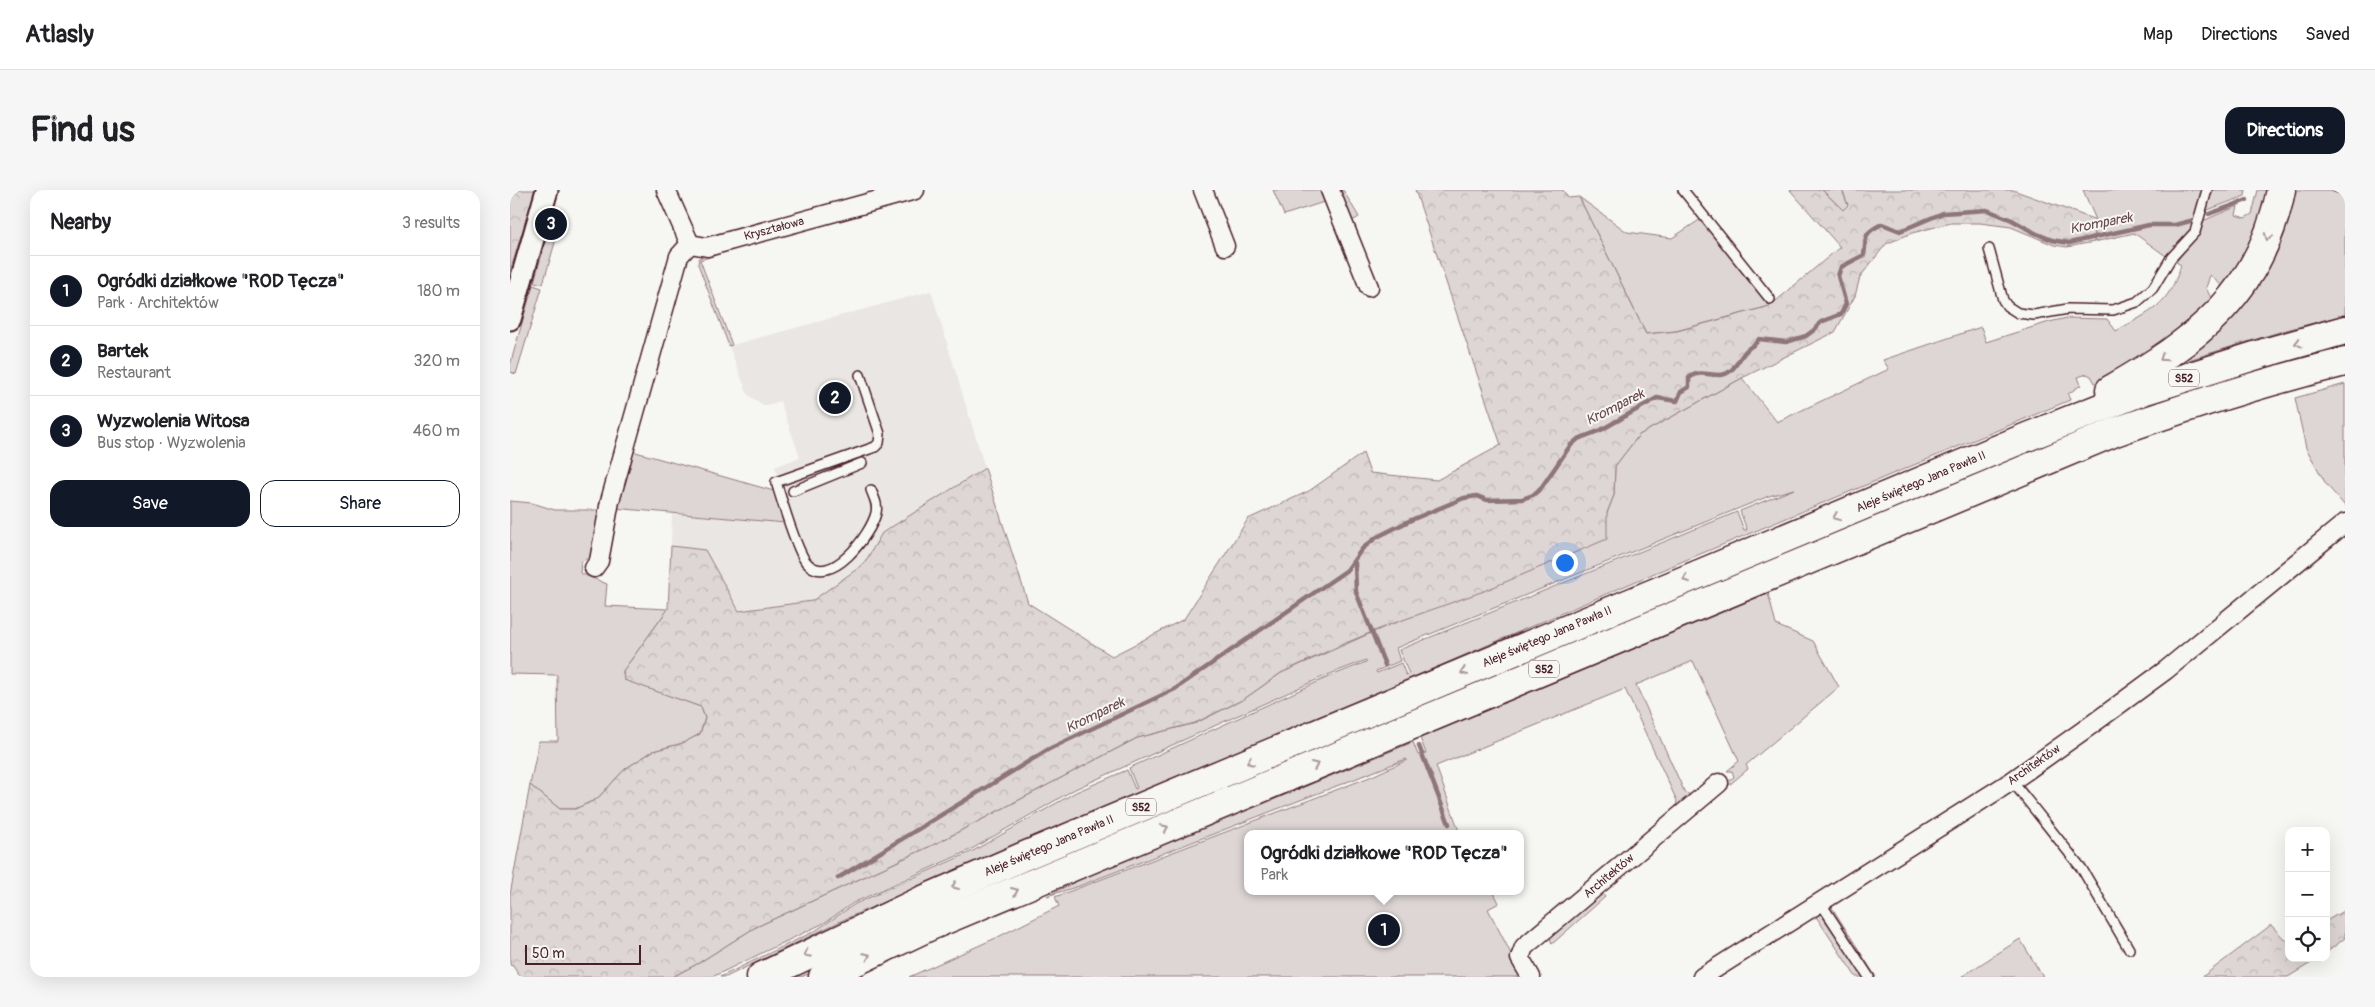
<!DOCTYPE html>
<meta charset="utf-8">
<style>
body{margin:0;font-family:Pangolin,sans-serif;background:#f6f6f6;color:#202124}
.controls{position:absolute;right:15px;bottom:15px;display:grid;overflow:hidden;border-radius:10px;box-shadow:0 5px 20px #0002}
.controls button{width:45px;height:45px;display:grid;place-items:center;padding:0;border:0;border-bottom:1px solid #e0e0e0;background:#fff;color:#202124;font:25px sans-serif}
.scale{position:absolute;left:15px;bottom:12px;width:116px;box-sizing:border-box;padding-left:5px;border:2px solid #4a1f2b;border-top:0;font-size:14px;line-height:18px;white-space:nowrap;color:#4a1f2b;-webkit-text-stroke:4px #f6f6f2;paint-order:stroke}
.you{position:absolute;left:1054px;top:372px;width:18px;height:18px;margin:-12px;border:4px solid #fff;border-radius:50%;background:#1a73e8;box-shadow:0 0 0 8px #1a73e833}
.badge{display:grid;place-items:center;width:32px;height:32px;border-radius:50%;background:#111827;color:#fff;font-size:16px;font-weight:700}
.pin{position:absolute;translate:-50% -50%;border:2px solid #fff;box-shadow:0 1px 5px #0006}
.popup{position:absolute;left:734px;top:640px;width:280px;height:65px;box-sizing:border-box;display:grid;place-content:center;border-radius:10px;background:#fff;filter:drop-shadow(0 1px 4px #0005);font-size:16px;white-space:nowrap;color:#757577}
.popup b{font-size:19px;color:#202124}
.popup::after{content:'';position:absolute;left:50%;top:100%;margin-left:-10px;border:10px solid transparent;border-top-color:#fff}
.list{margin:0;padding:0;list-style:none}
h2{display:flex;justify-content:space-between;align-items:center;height:65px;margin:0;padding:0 20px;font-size:21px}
h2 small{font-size:16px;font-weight:400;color:#757577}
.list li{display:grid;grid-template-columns:32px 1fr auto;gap:15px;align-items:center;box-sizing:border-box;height:70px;padding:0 20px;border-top:1px solid #e0e0e0}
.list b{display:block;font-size:19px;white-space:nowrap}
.list p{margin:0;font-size:16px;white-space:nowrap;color:#757577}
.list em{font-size:16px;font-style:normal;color:#757577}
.actions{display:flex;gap:10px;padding:15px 20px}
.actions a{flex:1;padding:11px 0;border:1px solid #111827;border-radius:15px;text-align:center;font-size:18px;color:#111827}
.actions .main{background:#111827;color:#fff}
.icon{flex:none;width:28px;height:28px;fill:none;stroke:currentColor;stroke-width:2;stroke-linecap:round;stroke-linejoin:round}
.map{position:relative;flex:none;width:1835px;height:787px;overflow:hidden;border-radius:15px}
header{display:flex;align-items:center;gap:30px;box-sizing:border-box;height:70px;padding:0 25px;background:#fff;border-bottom:1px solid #e0e0e0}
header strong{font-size:24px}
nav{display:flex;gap:28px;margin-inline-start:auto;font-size:18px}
.intro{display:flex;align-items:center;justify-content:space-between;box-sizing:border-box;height:120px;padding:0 30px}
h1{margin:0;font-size:35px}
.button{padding:12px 22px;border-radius:15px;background:#111827;color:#fff;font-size:18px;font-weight:700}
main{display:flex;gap:30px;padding:0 30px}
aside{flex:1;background:#fff;border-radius:15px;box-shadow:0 5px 20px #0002}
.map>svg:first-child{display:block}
.built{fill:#e9e6e3}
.green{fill:#ddd6d5;stroke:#947a80;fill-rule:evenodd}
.forest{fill:url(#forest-crowns);stroke:#947a80}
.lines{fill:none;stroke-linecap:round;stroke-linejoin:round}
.stream{stroke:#8e747a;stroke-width:4.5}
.service-casing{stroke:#4a1f2b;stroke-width:12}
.minor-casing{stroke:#4a1f2b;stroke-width:21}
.tertiary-casing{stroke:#4a1f2b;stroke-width:25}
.motorway-casing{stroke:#4a1f2b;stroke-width:31}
.service{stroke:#f6f6f2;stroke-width:9}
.minor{stroke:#f6f6f2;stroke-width:18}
.tertiary{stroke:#f6f6f2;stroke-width:21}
.motorway{stroke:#f6f6f2;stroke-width:28}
.oneway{stroke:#a99598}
.labels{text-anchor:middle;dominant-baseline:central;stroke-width:4;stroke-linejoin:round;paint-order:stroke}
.shield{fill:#f6f6f2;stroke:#7e6067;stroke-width:1}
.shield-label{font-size:11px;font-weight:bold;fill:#4a1f2b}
.street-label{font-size:12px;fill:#4a1f2b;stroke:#f6f6f2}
.water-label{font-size:14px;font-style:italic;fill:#6c4a52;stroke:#f6f6f2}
</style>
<header>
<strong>Atlasly</strong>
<nav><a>Map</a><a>Directions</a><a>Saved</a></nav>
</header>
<div class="intro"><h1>Find us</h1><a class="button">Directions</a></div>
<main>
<aside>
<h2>Nearby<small>3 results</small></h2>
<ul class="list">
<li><span class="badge">1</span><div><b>Ogródki działkowe &quot;ROD Tęcza&quot;</b><p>Park · Architektów</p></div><em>180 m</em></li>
<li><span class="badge">2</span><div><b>Bartek</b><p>Restaurant</p></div><em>320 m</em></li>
<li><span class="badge">3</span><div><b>Wyzwolenia Witosa</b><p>Bus stop · Wyzwolenia</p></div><em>460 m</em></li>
</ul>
<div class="actions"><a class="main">Save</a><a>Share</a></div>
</aside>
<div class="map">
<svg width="1835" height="787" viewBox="0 0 1835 787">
<defs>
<pattern id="forest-crowns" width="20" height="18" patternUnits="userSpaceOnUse" patternTransform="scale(1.25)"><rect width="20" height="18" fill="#ddd6d5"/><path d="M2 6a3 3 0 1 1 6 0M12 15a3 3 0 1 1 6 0" fill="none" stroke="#bfb7b7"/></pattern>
</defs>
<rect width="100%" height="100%" fill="#f6f6f2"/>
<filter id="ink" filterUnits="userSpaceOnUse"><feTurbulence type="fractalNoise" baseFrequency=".02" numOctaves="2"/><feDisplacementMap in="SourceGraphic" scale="10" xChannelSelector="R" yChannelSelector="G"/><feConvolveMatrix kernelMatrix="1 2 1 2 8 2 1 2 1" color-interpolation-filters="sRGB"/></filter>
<g filter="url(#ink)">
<path class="built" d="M421 101 475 278 372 343 354 374 302 411 229 421 195 360 161 356 162 324 276 332 287 367 296 363 265 277 290 267 274 222 270 211 255 216 238 205 219 156Z"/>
<g class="green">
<path d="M763 0H816L820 10 774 25Z"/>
<path d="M825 0H833L849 27 839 33Z"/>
<path d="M1312 0H1332L1338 15 1333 20Z"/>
<path d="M1573 0H1695L1683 36 1656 66 1624 43 1584 52 1586 30Z"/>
<path d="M1701 0H1736L1735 6 1695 21Z"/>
<path d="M1748 0H1762L1756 30 1714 98 1700 85 1696 98 1702 110C1668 144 1634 165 1592 189L1585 193 1581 186 1577 184 1568 187 1571 195 1558 204 1560 210 1147 382 881 497 468 670 333 730 216 787H210L305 741 345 714 463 661 566 602 617 580 625 599 627 598 619 578 816 488 856 472V470L815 486 565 599 460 660 343 713 314 733 202 787H162L187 774 244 738 427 653 627 548 686 533 734 509 771 483 879 435 1097 323 1104 305 1105 276 1129 245 1232 188 1267 232 1379 179 1373 170 1471 137 1476 152 1539 132 1557 128 1597 129 1606 141C1641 121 1658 117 1671 75L1666 72 1687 45 1695 30 1728 16 1726 25 1735 28 1742 24ZM1284 299 1230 321 1237 340H1234L1227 322 889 460 899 484 896 485 891 473 867 483 866 481 890 471 886 458 1259 306Z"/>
<path d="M1779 0H1835V125L1776 140 1665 174Z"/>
<path d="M1069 7 1117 42 1162 48 1191 29 1260 116 1166 141 1136 144Z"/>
<path d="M45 17 54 21 33 94 24 92 37 46H41L46 28 42 26Z"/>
<path d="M206 62V65L190 70 222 155 219 156 188 74 189 68Z"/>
<path d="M23 95 32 98 6 184 0 182V175Z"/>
<path d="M1835 151V159L291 787H273L387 733 1621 218Z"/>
<path d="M1835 194V316L1816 294 1796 258 1785 208Z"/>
<path d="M122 261 264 301 276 333 103 318Z"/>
<path d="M0 311 22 313 45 320H89L83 365 71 372 70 383 97 394 95 416 158 419 113 481 114 489 191 517 195 528 190 544 173 553 143 561 115 579 87 609 65 619H50L20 595 29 551H48L47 485 0 484Z"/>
<path d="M1258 403 1266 435 1303 451 1329 497 1236 575 1238 579 1211 602 1210 599 1224 587 1222 581H1217L1229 571 1183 471 1126 495 1175 603 1186 606 1164 626 1167 611 1115 499 926 576 950 644H738V701H983L989 713 978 719 1013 787H399L488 747 549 716 545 707 860 587 897 570 896 569 569 696 537 706 569 690 903 552 908 565 916 563 910 548Z"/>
<path d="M1385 670 1390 673 1321 716 1366 787H1363L1318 718V712Z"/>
<path d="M1091 702 1095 707 1042 754 1039 745Z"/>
<path d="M1308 722 1312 726 1353 787H1346L1305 725Z"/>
<path d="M1510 749 1533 787H1451Z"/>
</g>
<g class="forest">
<path d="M0 0H25L0 82Z"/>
<path d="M905 0H1053L1058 8 1069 7 1136 144 1167 141 1260 116 1330 57 1280 0H1312L1333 20 1338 15 1332 0H1503L1586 30 1584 52 1557 57 1544 55 1501 37 1470 33H1441L1402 43 1376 54 1350 87 1345 106 1325 142 1232 188 1129 245 1105 276 1104 305 1097 323V349L974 401 879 435 831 455 771 483 734 509 685 533 627 548 427 653 244 738 187 774 162 787H10L3 776 0 775V705L20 595 50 619H65L87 609 115 579 143 561 173 553 190 544 195 528 191 517 114 490 113 481 158 419 161 356 195 360 229 421 302 411 354 374 372 343 475 278 518 413 602 466 674 429 738 329 799 301 853 263 860 283 927 290 991 255Z"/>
<path d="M1835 720V748L1816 763V731Z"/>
<path d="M1761 735 1779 754V768H1809L1778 787H1692Z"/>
</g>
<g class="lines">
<g class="stream">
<path d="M1823 0 1835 4"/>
<path d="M1699 24 1737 10"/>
<path d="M845 373 846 402 875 475"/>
<path d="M909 556 939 634"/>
<path d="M328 688 539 559 665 499 837 380 852 359 867 347 901 330 954 308 967 306 977 310 1012 309 1023 305 1031 298 1060 256 1068 249 1091 240 1147 208 1167 211 1171 202 1179 197V188C1189 180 1198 185 1209 185 1225 185 1228 167 1238 159 1242 155 1246 155 1249 149L1276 152 1296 146 1304 140 1311 132 1331 124 1336 114 1328 86 1331 77 1354 65C1357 46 1352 44 1372 34L1390 41 1433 23 1477 20 1502 30 1525 43 1542 50 1559 53 1639 35H1665L1684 30"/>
</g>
<defs>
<g id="service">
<path d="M1173 0 1260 109"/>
<path d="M1479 59 1493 110 1497 116 1508 123 1524 125 1558 119 1603 120 1627 112 1643 98 1661 68 1685 42 1697 0"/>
<path d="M350 185 370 244 369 253 365 257 266 292C272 311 286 359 296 372 320 400 361 344 366 323 368 314 364 308 361 300"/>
<path d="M283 301 352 273"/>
<path d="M1502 591 1572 679 1619 759"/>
<path d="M1310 712 1359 787"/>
</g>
<g id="minor">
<path d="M156 0 180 54"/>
<path d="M693 0 715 56"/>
<path d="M820 0 859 97"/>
<path d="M180 54 197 57 405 0"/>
<path d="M84 378 89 371 100 311 169 66 180 54"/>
<path d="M1021 787 1010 768 1014 757 1209 593"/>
<path d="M1192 787 1502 591 1581 535 1656 480 1835 333"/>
</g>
<path id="tertiary" d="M0 129 37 0"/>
<g id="motorway">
<path d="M1600 200C1686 151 1751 103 1771 0"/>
<path d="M251 787 413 710 512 667 1517 247 1633 201 1754 163 1835 140"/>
<path d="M313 787 418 737 521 694 1605 242C1681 215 1757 191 1835 172"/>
</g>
</defs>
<use href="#service" class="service-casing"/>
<use href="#minor" class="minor-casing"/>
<use href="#tertiary" class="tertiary-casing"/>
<use href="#motorway" class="motorway-casing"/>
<use href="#service" class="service"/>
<use href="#minor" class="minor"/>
<use href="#tertiary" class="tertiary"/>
<use href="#motorway" class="motorway"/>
</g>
<defs><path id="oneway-chevron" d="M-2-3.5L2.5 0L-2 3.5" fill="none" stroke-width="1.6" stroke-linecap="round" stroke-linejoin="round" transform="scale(1.25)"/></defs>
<g class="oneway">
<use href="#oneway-chevron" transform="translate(1758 47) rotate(111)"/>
<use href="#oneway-chevron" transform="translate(1788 153) rotate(165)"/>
<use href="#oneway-chevron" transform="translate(1653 168) rotate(146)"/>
<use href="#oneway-chevron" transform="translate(1326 327) rotate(158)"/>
<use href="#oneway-chevron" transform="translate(1176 389) rotate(158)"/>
<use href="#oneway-chevron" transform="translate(954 482) rotate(157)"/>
<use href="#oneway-chevron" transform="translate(740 572) rotate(157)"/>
<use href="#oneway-chevron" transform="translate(805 575) rotate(-23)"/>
<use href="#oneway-chevron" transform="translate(655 638) rotate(-23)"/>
<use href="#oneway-chevron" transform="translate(445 696) rotate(157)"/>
<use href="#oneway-chevron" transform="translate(505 701) rotate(-23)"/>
<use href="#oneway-chevron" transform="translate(297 764) rotate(154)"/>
<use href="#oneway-chevron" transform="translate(357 766) rotate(-25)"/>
</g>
</g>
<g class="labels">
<g class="shield">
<rect x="1659" y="179.5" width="30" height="17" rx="4"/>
<rect x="1019" y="470.5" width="30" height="17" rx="4"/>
<rect x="616" y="608.5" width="30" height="17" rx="4"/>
</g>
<g class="shield-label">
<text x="1674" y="188">S52</text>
<text x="1034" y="479">S52</text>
<text x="631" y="617">S52</text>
</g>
<g class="street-label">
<text transform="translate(264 39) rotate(-15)">Kryształowa</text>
<text transform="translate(1411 292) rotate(-23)">Aleje świętego Jana Pawła II</text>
<text transform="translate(1037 447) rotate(-23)">Aleje świętego Jana Pawła II</text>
<text transform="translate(1524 575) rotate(-35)">Architektów</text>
<text transform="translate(539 656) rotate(-23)">Aleje świętego Jana Pawła II</text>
<text transform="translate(1099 686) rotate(-40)">Architektów</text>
</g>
<g class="water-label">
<text transform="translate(1591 33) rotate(-11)">Kromparek</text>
<text transform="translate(1105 217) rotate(-27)">Kromparek</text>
<text transform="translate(585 525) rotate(-26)">Kromparek</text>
</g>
</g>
</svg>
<div class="controls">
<button>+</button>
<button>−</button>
<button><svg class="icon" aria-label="locate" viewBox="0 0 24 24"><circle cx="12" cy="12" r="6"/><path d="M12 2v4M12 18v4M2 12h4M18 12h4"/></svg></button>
</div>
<div class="scale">50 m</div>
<div class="you"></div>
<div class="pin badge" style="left:874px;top:740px">1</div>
<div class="popup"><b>Ogródki działkowe &quot;ROD Tęcza&quot;</b>Park</div>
<div class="pin badge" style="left:325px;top:208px">2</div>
<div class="pin badge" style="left:41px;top:34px">3</div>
</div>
</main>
